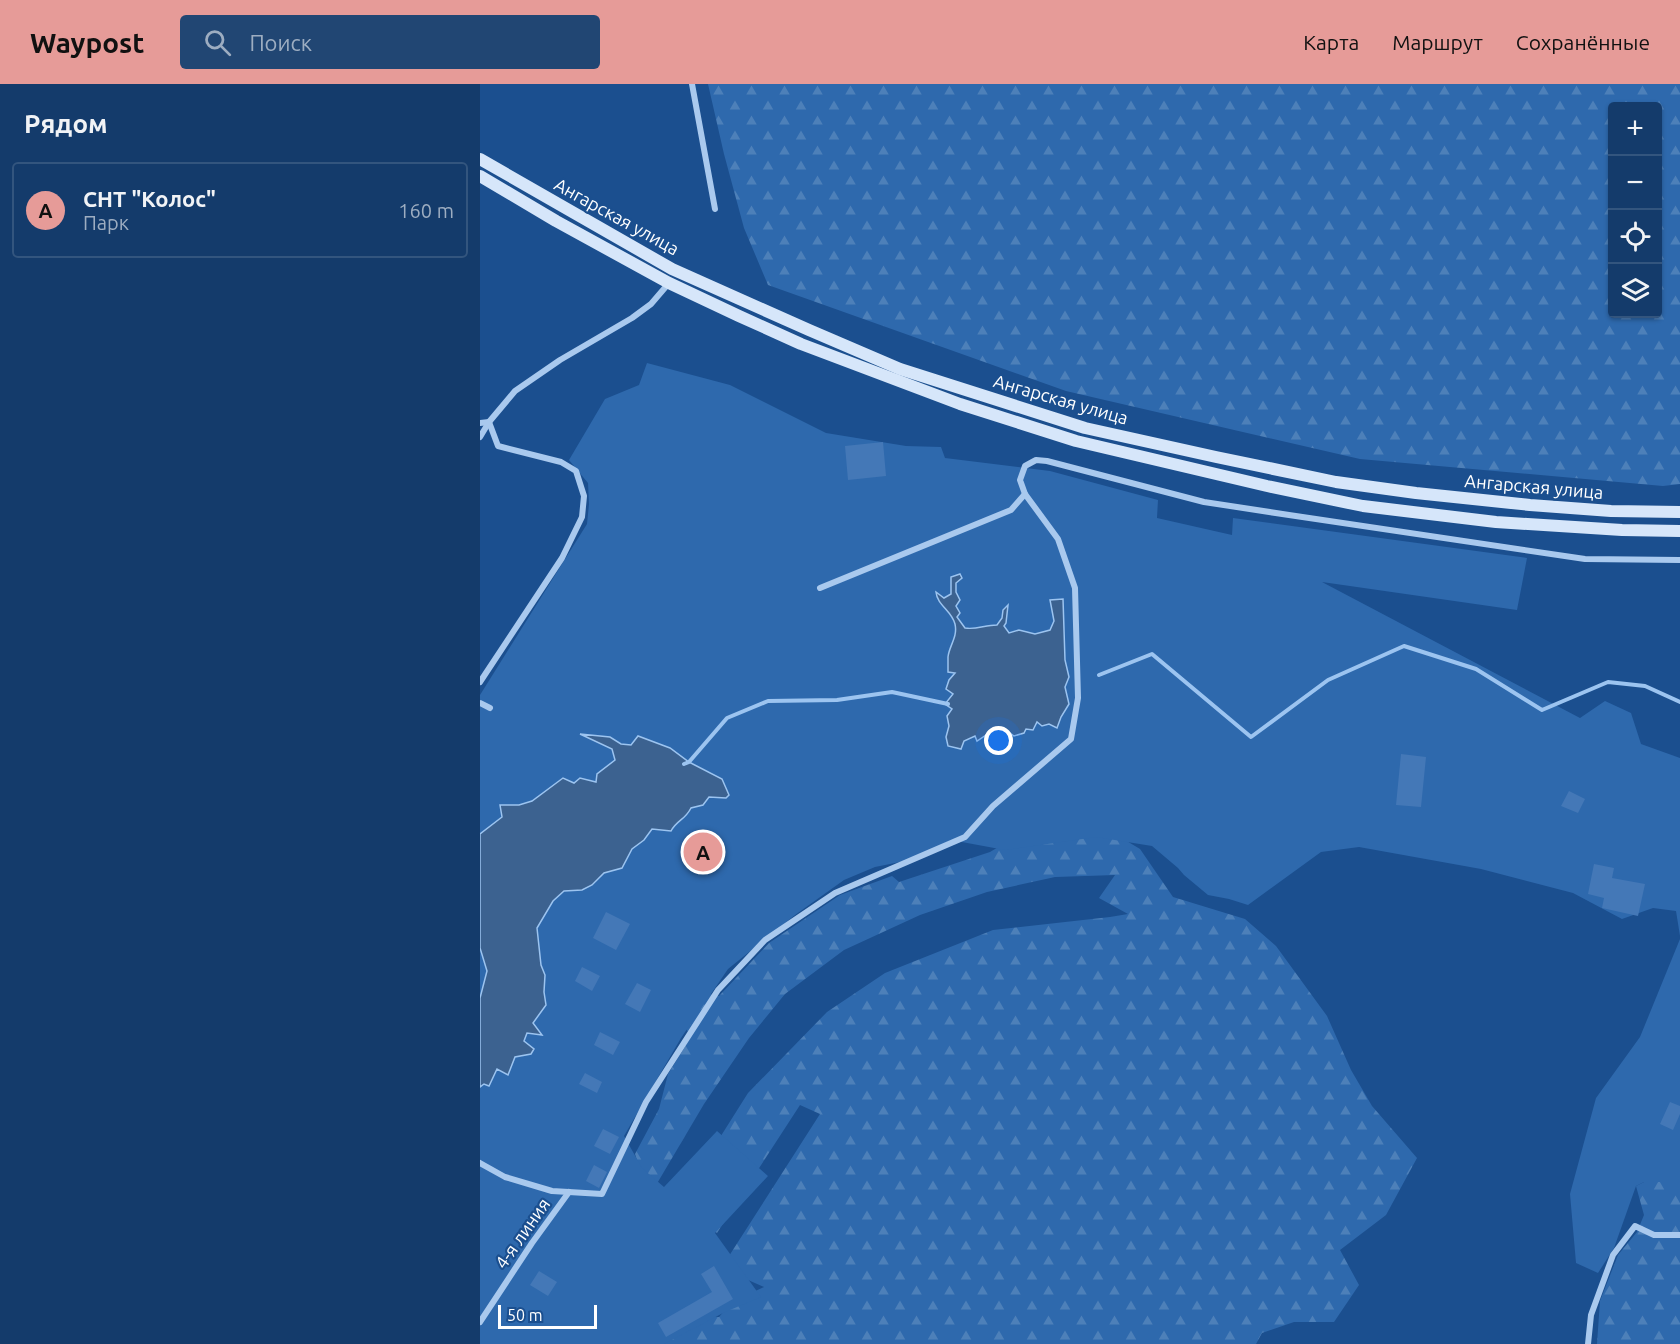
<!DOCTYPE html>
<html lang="ru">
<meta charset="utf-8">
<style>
body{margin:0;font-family:Ubuntu,sans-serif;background:#214673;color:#f1f3f6}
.controls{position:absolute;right:18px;top:18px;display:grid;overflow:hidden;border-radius:6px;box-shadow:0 2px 4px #0004}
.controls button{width:54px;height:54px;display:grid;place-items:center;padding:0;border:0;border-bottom:2px solid #33557e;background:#143b6b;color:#f1f3f6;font:30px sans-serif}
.scale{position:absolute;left:18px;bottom:15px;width:99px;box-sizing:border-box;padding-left:6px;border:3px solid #fff;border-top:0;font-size:16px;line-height:21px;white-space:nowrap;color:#fff;-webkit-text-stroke:4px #1b4f8f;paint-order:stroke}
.you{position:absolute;left:519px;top:657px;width:21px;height:21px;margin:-15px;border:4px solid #fff;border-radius:50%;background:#1a73e8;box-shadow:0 0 0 9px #1a73e833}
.badge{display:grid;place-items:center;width:39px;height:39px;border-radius:50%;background:#e69b98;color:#111;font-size:20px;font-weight:700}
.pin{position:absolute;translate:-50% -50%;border:3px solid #fff;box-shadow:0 2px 6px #0006}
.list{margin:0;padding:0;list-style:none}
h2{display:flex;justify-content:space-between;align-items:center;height:78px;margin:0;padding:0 24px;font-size:26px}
h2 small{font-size:20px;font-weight:400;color:#9dadc1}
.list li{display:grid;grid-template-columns:39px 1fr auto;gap:18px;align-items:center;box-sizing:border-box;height:96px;margin:0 12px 12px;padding:0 12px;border:2px solid #33557e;border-radius:6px}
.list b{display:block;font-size:22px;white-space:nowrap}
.list p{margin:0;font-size:20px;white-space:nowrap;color:#9dadc1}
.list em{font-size:20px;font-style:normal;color:#9dadc1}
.icon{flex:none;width:33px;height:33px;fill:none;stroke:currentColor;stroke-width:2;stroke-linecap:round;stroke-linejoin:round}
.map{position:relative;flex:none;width:1200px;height:1260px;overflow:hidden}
header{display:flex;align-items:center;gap:36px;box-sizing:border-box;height:84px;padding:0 30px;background:#e69b98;color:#111}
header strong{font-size:28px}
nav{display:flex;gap:33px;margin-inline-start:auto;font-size:21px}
.search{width:420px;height:54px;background:#214673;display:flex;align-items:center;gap:15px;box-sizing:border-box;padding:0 21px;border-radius:6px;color:#9dadc1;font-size:22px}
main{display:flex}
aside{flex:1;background:#143b6b}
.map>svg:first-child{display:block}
.forest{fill:url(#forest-firs);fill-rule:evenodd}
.garden{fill:#2e69ad}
.water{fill:#3c6290;stroke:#9cc4f0;stroke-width:1.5}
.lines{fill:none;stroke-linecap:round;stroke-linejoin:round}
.stream{stroke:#9cc4f0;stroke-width:4}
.building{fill:#4478b7}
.street{stroke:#a9c9ee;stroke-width:6}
.secondary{stroke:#d6e6fa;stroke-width:12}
.labels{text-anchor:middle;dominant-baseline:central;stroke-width:4.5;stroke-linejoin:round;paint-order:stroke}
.street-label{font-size:18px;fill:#fff;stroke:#1b4f8f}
</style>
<header>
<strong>Waypost</strong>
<div class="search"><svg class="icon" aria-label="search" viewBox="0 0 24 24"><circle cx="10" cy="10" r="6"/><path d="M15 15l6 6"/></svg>Поиск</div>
<nav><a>Карта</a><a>Маршрут</a><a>Сохранённые</a></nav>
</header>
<main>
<aside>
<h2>Рядом<small></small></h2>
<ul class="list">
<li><span class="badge">A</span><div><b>СНТ &quot;Колос&quot;</b><p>Парк</p></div><em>160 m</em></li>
</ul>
</aside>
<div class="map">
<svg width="1200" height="1260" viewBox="0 0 1200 1260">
<defs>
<pattern id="forest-firs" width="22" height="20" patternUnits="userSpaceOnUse" patternTransform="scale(1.5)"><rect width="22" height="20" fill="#2e69ad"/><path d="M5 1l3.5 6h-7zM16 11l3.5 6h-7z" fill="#4d80b9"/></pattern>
</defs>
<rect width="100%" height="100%" fill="#1b4f8f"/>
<g class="forest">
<path d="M228 0H1200V400L1183 402 880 375 586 307 288 201 264 144 244 70ZM1178 22V230H1132V22Z"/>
<path d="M620 741 660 765 693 813 765 835 796 862 847 932 871 986 892 1022 937 1074 906 1131 860 1166 879 1201 854 1238H814L782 1249 776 1260H183L221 1232 239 1233 252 1218 284 1203 259 1192 249 1172 340 1030 320 1021 237 1149 198 1120 268 1009 347 928 405 889 513 846 630 833 648 830 619 814 635 791 575 793 507 808 440 831 364 866 305 910 269 954 224 1020 169 1113 155 1070 179 1025 188 990 211 953 202 938 229 910 239 912 289 859 360 811 412 792 419 798 510 768 537 752Z"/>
<path d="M1164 1098H1200V1260H1117L1120 1217 1138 1171 1157 1148 1164 1131 1156 1102Z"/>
</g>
<g class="garden">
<path d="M167 279 250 301 346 349 426 362 461 363 465 374 570 387 678 416 677 434 752 451 753 434 1047 474 1037 526 842 498 1100 634 1125 617 1151 629 1161 660 1200 674V852L1196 827 1173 824 1142 835 1093 809 1001 785 879 763 841 768 768 821 749 815 728 811 704 791 698 784 672 762 616 753 525 766 471 756 430 776 395 783 364 796 315 831 248 885 201 954 144 1052 162 1084 184 1103 237 1047 288 1092 235 1149 281 1213 245 1228 184 1260H0V611L107 440 109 420 108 399 89 376 125 315 159 301Z"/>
<path d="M1200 855V1098H1164L1156 1102 1134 1164 1118 1189 1096 1179 1090 1110 1116 1014 1160 953Z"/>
</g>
<g class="water">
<path d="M480 490 482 494 476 499V508L480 516 476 522 480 529 477 533 485 544C496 546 505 541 517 541L522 534 523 526 528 521 526 539 524 542 529 549 539 546 555 550 570 546 574 537 570 516 583 515 585 576 589 593 585 603 589 620 581 633 577 644 569 640 562 642 557 638 553 646 546 645 544 649 534 652 530 649 526 654 512 647 497 657 495 652 484 657 481 665 468 662 466 653 469 642 467 632 472 625 465 620 473 610 466 605 469 596 475 589 468 588C468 583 468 578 468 573 469 562 478 553 475 540 472 527 457 521 456 508L464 514 471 510V493Z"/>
<path d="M100 650 130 653 141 660 151 661 158 652 190 664 209 678 242 695 249 711 246 714 229 713 223 721 211 724C205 736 197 736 191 747L172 745 164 756 152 765 142 784 124 789 112 801 102 806 84 807 73 817 57 844 61 881 65 891 64 908 66 921 53 939 62 951 47 949 44 957 54 965 51 970 35 973 28 991 17 985 9 1002 4 1000 0 1003V914L7 887 0 864V750L22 733 20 721H39L52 717 83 694 94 699 100 694 116 698 117 690 135 676 132 665Z"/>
</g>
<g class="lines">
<g class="stream">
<path d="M619 591 672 570 771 653 848 596 924 562 996 585 1062 626 1128 598 1165 602 1200 618"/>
<path d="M204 680 209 678 247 634 288 617 357 616 412 608 468 620"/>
</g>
</g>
<g class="building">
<path d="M403 358 406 392 368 396 365 362Z"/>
<path d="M921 670 946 673 941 723 916 721Z"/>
<path d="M1089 707 1105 715 1098 729 1081 722Z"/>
<path d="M1114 780 1134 784 1132 794 1165 800 1158 832 1122 824 1124 814 1108 810Z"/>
<path d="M126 828 150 840 136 866 113 854Z"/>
<path d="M102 883 120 892 112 907 95 897Z"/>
<path d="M157 899 171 906 160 928 145 920Z"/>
<path d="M120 948 140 958 133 971 114 961Z"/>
<path d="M105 989 122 998 117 1009 99 1000Z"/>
<path d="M1190 1018 1200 1022V1030L1193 1046 1180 1040Z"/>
<path d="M123 1045 139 1053 130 1070 114 1062Z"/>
<path d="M114 1081 127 1088 119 1104 106 1097Z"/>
<path d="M234 1182 253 1215 186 1253 178 1239 232 1208 221 1190Z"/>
<path d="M59 1187 77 1198 68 1212 50 1201Z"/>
</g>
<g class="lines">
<g class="street">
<path d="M212 0 235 125"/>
<path d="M0 339 9 338 18 362 81 378 96 387 104 412 102 433 82 474 0 598"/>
<path d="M0 353 9 338 35 307 80 276 152 234 171 220 189 199"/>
<path d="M340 504 531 426 545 410"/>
<path d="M0 619 10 624"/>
<path d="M0 1079 25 1093 72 1107 122 1110 166 1018 238 906 285 856 355 809 485 753 513 722 591 655 598 614 595 504 578 455 545 410 540 396 545 382 556 376 567 377 724 418 809 431 1105 475 1200 476"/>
<path d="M0 1238 52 1159 89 1108"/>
<path d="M1108 1260 1111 1231 1133 1171 1155 1142 1174 1151H1200"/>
</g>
<g class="secondary">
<path d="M0 75 192 185 329 246 420 285 605 344 736 373 856 398 936 409 1050 421 1131 427 1200 428"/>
<path d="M0 92 76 137 189 199 259 232 321 260 480 320 596 357 787 402 883 422 1016 438 1142 446 1200 447"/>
</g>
</g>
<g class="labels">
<g class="street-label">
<text transform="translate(137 132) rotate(29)">Ангарская улица</text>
<text transform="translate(581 315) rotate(16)">Ангарская улица</text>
<text transform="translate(1054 402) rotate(5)">Ангарская улица</text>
<text transform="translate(42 1149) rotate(-55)">4-я линия</text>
</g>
</g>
</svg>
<div class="controls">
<button>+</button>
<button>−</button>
<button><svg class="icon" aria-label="locate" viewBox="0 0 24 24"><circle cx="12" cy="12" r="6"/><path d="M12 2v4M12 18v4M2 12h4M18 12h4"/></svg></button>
<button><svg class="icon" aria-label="layers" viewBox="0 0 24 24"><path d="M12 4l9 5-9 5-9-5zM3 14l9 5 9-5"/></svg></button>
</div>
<div class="scale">50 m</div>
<div class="you"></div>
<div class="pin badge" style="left:223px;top:768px">A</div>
</div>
</main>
